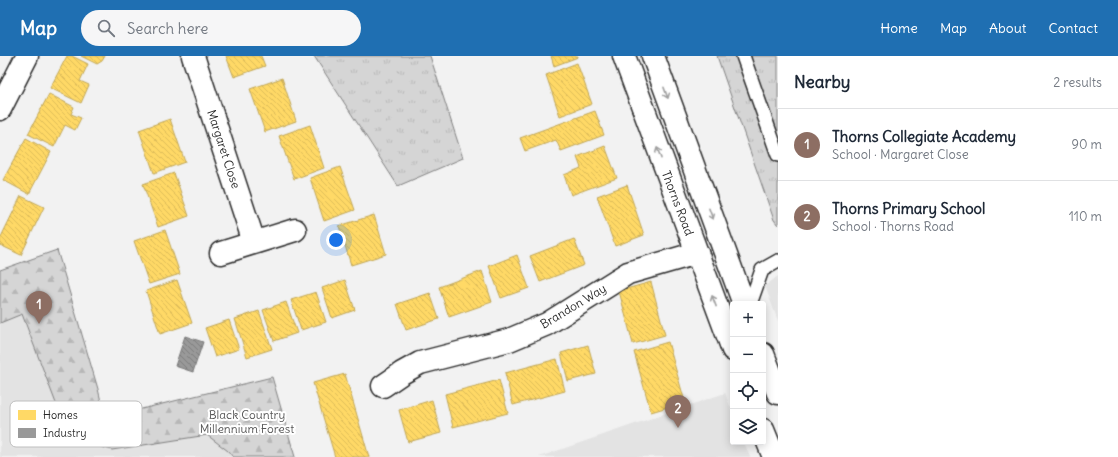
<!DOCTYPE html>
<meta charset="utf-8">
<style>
body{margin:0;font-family:Delius,sans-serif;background:#f6f6f7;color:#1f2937}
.controls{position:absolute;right:12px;bottom:12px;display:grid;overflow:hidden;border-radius:4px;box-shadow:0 2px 10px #0003}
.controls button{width:36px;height:36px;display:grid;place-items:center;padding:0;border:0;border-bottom:1px solid #e0e1e3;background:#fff;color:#1f2937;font:20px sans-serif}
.you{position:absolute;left:336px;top:184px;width:14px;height:14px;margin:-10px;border:3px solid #fff;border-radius:50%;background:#1a73e8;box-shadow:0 0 0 6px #1a73e833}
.badge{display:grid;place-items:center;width:26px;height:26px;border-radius:50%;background:#1f6fb2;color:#fff;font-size:13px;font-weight:700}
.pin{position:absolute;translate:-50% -33px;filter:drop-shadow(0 1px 2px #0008)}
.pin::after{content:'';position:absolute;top:21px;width:14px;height:12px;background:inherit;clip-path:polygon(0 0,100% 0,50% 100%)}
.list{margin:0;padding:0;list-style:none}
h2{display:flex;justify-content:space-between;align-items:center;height:52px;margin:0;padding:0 16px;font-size:17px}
h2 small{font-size:13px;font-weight:400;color:#747a83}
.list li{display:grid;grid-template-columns:26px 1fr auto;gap:12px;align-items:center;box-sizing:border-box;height:72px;padding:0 16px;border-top:1px solid #e0e1e3}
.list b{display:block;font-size:15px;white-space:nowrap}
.list p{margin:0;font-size:13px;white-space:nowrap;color:#747a83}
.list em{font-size:13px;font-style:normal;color:#747a83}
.icon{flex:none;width:22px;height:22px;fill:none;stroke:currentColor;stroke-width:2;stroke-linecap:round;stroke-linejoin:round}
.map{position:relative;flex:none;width:778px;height:401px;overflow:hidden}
header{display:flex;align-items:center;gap:24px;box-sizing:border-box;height:56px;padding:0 20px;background:#1f6fb2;color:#fff}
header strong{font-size:19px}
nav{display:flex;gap:22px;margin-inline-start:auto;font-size:14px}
.search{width:280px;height:36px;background:#f6f6f7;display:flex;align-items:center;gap:10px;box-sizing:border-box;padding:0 14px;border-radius:22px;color:#747a83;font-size:15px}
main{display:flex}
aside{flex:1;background:#fff}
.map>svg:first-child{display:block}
.built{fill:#e3e3e3}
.grass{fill:url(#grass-tufts);stroke:#808080}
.forest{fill:url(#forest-firs);stroke:#808080}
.homes{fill:url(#homes-back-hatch);stroke:#bfa554}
.industry{fill:url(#industry-back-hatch);stroke:#787878}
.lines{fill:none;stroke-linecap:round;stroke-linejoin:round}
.lane-casing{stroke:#2b2b2b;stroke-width:16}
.street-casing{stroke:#2b2b2b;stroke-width:25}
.highway-casing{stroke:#2b2b2b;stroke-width:25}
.lane{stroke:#fff;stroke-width:13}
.street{stroke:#fff;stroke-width:22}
.highway{stroke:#fff;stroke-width:22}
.oneway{stroke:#a0a0a0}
.labels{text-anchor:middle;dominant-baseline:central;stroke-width:4;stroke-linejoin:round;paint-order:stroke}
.street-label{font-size:12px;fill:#2b2b2b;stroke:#fff}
.park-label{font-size:12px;fill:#565656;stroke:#fff}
.key{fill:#fff;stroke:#bfbfbf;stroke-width:1}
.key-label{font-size:11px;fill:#2b2b2b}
</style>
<header>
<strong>Map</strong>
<div class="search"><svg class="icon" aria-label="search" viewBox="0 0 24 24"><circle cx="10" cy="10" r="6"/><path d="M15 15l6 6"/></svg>Search here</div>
<nav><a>Home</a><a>Map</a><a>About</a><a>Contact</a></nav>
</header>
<main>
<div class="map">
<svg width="778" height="401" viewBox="0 0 778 401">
<defs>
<pattern id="grass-tufts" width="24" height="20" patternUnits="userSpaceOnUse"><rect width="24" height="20" fill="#d5d5d5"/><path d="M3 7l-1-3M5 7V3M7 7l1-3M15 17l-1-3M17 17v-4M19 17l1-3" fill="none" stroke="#b7b7b7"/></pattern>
<pattern id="forest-firs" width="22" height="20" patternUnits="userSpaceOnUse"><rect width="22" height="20" fill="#d5d5d5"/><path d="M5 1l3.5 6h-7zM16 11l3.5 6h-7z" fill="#b7b7b7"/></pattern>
<pattern id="homes-back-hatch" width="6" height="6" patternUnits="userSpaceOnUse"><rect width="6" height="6" fill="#ffd966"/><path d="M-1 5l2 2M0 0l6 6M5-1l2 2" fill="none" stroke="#dbba59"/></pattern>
<pattern id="industry-back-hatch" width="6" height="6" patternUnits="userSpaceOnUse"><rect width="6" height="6" fill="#999"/><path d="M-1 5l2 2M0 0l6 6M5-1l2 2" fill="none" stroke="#7d7d7d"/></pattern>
</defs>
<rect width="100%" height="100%" fill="#f2f2f2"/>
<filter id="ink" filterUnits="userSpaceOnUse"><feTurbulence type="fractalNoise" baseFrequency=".025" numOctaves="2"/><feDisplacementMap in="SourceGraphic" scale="8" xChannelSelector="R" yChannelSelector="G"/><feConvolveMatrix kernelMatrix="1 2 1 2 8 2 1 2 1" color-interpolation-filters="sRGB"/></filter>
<g filter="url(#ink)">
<g class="built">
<path d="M57 194 98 333 105 362 272 321 295 401H0V214Z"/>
<path d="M778 220V265L765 230Z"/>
<path d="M725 337 733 358V386H744L750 401H539Z"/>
</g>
<g class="grass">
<path d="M314 0H430L463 102 398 130Z"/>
<path d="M717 0H778V169L774 164Z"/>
</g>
<path class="forest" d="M57 194 98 333 105 362 272 321 295 401H233L228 395 207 379 112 394 80 385 65 371 22 258 0 267V214Z"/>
<g class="homes">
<path d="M67 0H72L88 8 80 25 89 29 81 47 50 32Z"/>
<path d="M81 0H105L102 5 97 8Z"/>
<path d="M226 0H261L265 10 234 21Z"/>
<path d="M551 0H578V1L554 10Z"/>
<path d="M577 7 592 48 560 60 546 19Z"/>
<path d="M282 22 296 65 265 76 250 33Z"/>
<path d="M49 38 74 51 71 58 81 62 75 74 65 69 54 91 28 78Z"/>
<path d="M595 55 604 79 561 95 556 84 525 95 520 82Z"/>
<path d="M170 63 185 106 154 117 139 74Z"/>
<path d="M310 69 324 112 294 123 279 80Z"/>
<path d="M26 82 51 96 29 138 3 124Z"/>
<path d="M605 90 617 122 571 139 564 119 581 112 577 101Z"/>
<path d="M340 111 355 154 324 165 310 122Z"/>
<path d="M174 117 189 160 158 171 143 128Z"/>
<path d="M627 129 644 179 615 190 597 140Z"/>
<path d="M21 140 44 151 21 199 0 189V183Z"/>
<path d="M374 159 386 198 351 209 339 170Z"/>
<path d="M165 174 180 218 149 228 134 185Z"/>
<path d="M574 183 584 209 540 226 530 200Z"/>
<path d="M517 199 529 232 501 242 489 210Z"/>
<path d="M482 215 492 246 449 261 439 231Z"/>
<path d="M177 224 192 267 160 278 146 235Z"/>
<path d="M345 224 355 254 332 262 322 232Z"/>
<path d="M651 226 665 279 633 288 619 235Z"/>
<path d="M316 236 326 266 301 274 291 244Z"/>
<path d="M430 237 439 263 406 274 397 248Z"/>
<path d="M286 246 297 277 274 285 263 254Z"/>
<path d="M259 255 272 293 247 301 235 263Z"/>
<path d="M229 264 239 293 215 301 205 272Z"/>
<path d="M668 286 685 346 651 356 634 296Z"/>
<path d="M588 289 596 318 568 325 561 297Z"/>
<path d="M557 303 565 335 513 349 505 317Z"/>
<path d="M345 318 369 401H335L313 327Z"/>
<path d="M499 324 508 357 453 371 445 338Z"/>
<path d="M432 344 441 377 408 386 399 354Z"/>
</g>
<path class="industry" d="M185 280 203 286 193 316 175 310Z"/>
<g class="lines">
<defs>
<g id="lane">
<path d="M743 0 778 99"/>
<path d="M750 248 762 214 778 205"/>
</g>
<g id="street">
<path d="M193 0 254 186"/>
<path d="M0 53 27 0"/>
<path d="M221 197 295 174"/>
<path d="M383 330 402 317 420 307 509 284 547 268 628 217 697 197"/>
</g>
<g id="highway">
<path d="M624 0 733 294"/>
<path d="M653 0 744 248"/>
<path d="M763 298 778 337"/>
<path d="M763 374 774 401"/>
</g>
</defs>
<use href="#lane" class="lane-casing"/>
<use href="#street" class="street-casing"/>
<use href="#highway" class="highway-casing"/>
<use href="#lane" class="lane"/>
<use href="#street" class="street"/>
<use href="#highway" class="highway"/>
</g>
<defs><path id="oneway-shaft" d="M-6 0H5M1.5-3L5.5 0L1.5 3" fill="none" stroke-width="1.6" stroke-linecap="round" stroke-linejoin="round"/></defs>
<g class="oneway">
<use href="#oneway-shaft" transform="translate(666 37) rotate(70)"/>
<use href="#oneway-shaft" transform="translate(659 97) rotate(-110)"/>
<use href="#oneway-shaft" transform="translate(711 158) rotate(70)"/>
<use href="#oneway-shaft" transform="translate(714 245) rotate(-111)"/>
</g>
</g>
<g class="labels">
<g class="street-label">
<text transform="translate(224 93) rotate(72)">Margaret Close</text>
<text transform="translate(678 147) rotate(69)">Thorns Road</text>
<text transform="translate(573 250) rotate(-31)">Brandon Way</text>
</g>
<g class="park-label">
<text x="247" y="358">Black Country<tspan x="247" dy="14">Millennium Forest</tspan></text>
</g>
</g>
<rect x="10" y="345" width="132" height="46" rx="6" class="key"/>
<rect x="18" y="354" width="18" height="10" fill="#ffd966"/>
<rect x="18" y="372" width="18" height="10" fill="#999"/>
<g class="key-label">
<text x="43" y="363">Homes</text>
<text x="43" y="381">Industry</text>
</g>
</svg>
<div class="controls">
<button>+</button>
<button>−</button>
<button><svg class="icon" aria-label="locate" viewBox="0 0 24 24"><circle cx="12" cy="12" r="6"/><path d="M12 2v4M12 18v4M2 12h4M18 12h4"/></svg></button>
<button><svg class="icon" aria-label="layers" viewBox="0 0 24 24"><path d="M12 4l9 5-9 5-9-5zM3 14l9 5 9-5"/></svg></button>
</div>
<div class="you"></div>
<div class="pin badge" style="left:39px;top:268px;background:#8d6e63">1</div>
<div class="pin badge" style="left:678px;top:372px;background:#8d6e63">2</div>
</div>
<aside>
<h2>Nearby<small>2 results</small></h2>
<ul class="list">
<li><span class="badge" style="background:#8d6e63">1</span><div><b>Thorns Collegiate Academy</b><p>School · Margaret Close</p></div><em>90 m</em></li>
<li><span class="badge" style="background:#8d6e63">2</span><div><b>Thorns Primary School</b><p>School · Thorns Road</p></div><em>110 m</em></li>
</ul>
</aside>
</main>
